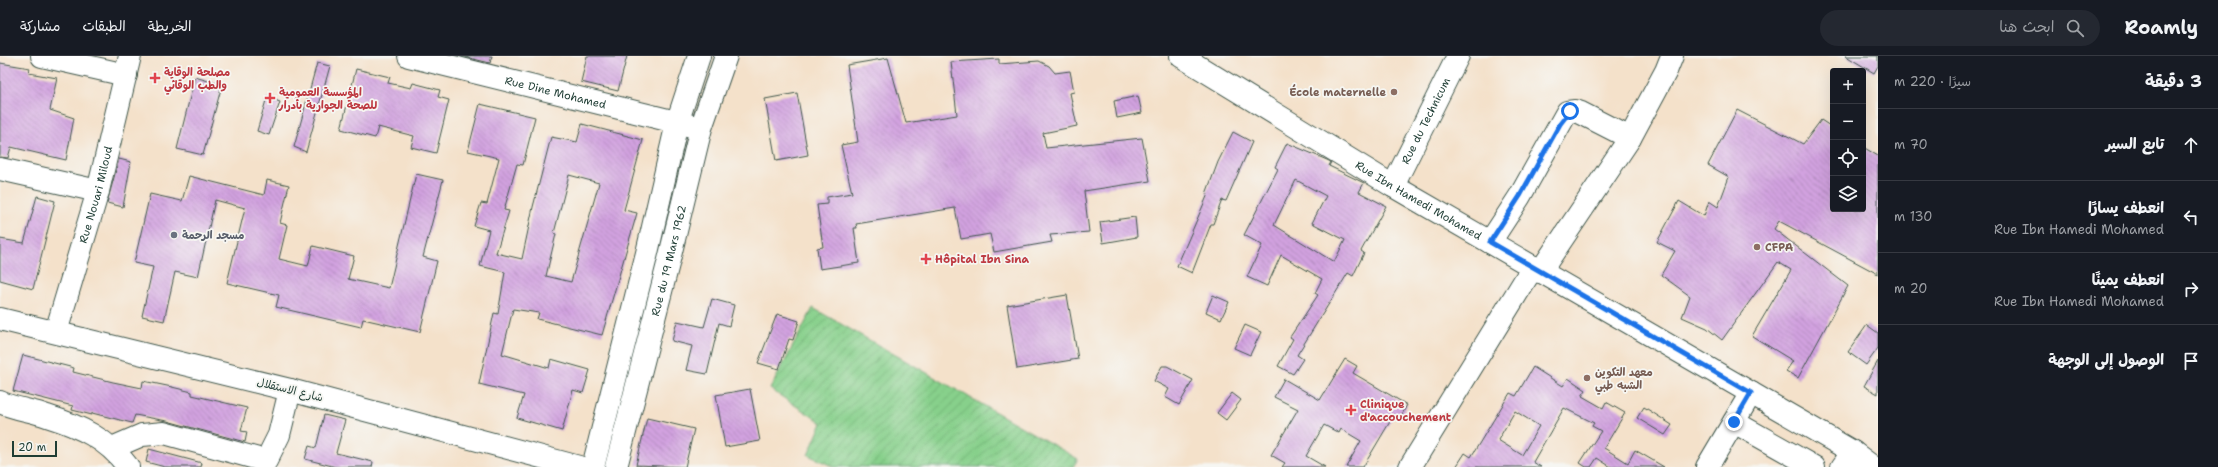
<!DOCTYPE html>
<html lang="ar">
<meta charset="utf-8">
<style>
body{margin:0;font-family:"Shantell Sans","Playpen Sans Arabic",sans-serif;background:#242831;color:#f1f3f6;direction:rtl}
.controls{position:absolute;right:12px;top:12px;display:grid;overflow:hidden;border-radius:4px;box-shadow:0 4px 16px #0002}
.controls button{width:36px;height:36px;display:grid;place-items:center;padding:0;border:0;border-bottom:1px solid #363941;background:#171b24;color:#f1f3f6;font:20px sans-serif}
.scale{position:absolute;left:12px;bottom:10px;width:45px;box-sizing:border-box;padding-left:4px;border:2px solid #1f3d34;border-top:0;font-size:11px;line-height:14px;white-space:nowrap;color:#1f3d34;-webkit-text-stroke:3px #f6f6f2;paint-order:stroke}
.stop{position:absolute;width:12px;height:12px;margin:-9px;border:3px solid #1a73e8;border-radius:50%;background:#fff}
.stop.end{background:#1a73e8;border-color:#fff;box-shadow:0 1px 4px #0008}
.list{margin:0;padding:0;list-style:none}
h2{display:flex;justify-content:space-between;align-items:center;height:52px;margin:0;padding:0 16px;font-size:17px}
h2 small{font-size:13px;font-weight:400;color:#9ea1a6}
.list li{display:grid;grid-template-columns:26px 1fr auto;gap:12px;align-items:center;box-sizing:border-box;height:72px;padding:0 16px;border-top:1px solid #363941}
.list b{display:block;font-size:15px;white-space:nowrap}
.list p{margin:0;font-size:13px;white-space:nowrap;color:#9ea1a6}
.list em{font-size:13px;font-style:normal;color:#9ea1a6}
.icon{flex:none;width:22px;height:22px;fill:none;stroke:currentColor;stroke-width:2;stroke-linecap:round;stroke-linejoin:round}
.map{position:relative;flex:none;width:1878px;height:411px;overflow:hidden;direction:ltr}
header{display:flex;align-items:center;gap:24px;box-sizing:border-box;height:56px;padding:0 20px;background:#171b24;border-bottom:1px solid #363941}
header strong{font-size:19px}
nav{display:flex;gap:22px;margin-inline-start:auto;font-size:14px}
.search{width:280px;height:36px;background:#242831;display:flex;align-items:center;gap:10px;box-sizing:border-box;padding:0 14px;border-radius:22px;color:#9ea1a6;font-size:15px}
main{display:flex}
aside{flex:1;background:#171b24}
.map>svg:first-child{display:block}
.garden{fill:url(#garden-furrows);stroke:#538660}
.building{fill:url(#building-back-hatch);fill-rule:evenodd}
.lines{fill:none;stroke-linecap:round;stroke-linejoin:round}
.minor-casing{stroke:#3f564a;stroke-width:24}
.minor{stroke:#fff;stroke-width:22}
.route{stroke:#1a73e8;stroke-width:5}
.health-dot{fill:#e0444e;stroke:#f6f6f2;stroke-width:1.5}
.education-dot{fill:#8d6e63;stroke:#f6f6f2;stroke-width:1.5}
.worship-dot{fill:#6b7280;stroke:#f6f6f2;stroke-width:1.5}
.labels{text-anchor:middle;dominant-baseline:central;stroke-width:3.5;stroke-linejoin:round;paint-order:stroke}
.health-label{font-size:11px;font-weight:bold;fill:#be3a42;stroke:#f6f6f2;text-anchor:start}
.street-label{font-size:11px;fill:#1f3d34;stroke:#f6f6f2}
.education-label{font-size:11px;font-weight:bold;fill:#785e54;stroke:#f6f6f2;text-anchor:start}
.worship-label{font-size:11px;font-weight:bold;fill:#5b616d;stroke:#f6f6f2;text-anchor:start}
</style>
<header>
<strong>Roamly</strong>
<div class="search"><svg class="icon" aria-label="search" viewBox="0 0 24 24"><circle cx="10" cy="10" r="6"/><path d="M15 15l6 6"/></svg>ابحث هنا</div>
<nav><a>الخريطة</a><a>الطبقات</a><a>مشاركة</a></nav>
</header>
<main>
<aside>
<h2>3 دقيقة<small>سيرًا · 220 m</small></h2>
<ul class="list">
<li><svg class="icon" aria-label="ahead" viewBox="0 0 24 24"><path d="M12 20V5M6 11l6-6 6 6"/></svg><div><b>تابع السير</b></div><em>70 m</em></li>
<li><svg class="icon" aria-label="left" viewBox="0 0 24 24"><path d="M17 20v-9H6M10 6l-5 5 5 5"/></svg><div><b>انعطف يسارًا</b><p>Rue Ibn Hamedi Mohamed</p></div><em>130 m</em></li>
<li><svg class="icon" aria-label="right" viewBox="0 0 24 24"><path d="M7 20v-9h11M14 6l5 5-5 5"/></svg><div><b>انعطف يمينًا</b><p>Rue Ibn Hamedi Mohamed</p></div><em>20 m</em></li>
<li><svg class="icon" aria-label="arrive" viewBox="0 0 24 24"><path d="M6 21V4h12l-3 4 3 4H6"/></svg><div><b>الوصول إلى الوجهة</b></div></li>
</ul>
</aside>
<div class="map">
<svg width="1878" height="411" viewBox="0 0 1878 411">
<defs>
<pattern id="garden-furrows" width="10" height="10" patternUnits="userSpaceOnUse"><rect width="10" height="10" fill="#87d08b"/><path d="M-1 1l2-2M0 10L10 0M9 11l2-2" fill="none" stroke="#6eaa72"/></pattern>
<pattern id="building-back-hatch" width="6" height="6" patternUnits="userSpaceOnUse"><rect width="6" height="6" fill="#d2a2e0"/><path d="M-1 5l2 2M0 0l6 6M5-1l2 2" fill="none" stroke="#aa85b6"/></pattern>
</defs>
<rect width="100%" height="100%" fill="#f6f6f2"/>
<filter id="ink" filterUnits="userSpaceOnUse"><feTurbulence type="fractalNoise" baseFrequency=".025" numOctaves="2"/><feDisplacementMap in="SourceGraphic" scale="8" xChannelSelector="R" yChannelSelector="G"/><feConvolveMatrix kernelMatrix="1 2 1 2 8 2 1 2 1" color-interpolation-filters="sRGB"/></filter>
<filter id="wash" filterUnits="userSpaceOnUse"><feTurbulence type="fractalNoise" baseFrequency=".012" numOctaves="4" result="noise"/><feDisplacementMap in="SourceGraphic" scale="16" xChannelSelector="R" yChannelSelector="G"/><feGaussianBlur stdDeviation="0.9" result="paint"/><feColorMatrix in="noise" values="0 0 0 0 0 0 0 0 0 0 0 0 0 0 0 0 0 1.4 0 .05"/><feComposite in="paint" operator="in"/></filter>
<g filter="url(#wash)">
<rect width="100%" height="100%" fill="#f4e1ca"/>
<path class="garden" d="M813 252 1078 403 1073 411H834L808 399 822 367 770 333Z"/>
<g id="blocks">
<g class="building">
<path d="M461 0H492L490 7Z"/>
<path d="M587 0H627L618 35 581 26Z"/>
<path d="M1846 0H1878V10L1874 17Z"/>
<path d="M888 2 906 67 957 59 951 6 999 3V8L1039 5 1049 10 1055 17 1070 15 1074 36 1070 37 1077 70 1043 77 1046 92 1142 82 1150 125 1084 135 1089 176 1050 179 1052 186 994 196 990 178 961 183 955 152 856 168 857 172H854L859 207 820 213 817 192 823 191 817 149 827 148V141L852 137 841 89 858 86 847 9Z"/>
<path d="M0 7 30 12 29 17 57 22 50 54 74 62 66 104 11 91 8 102 0 101Z"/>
<path d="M317 7 330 10 306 96 294 91Z"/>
<path d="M356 13 390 21 388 27 411 32 413 27 440 34 438 41 449 44 436 97 411 91 414 80 378 71 375 82 341 73Z"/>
<path d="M195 21 222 29 203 99 177 93Z"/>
<path d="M797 37 808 99 776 105 765 43Z"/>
<path d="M1138 40 1142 57 1117 62 1114 45Z"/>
<path d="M267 41 280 46 269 79 257 75Z"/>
<path d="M480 48 535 61 523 109 517 108 504 154 509 155 496 197 522 203 533 151 551 81 577 86 582 68 643 84 624 154 637 157 602 279 537 263 539 257 513 253 502 298 549 312 551 303 590 314 583 337 573 334 562 375 517 362 524 339 479 328 494 257 498 258 505 216 480 210 489 174 474 170 481 147 487 148 499 102 468 95ZM569 119 599 127 571 226 546 220 556 178 554 177Z"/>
<path d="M1737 54 1803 88 1821 64 1833 72V153H1863V91L1878 100V218L1779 165 1774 173 1848 230 1798 322 1786 315 1793 305 1752 280 1791 214 1778 206 1722 284 1707 272 1682 261 1690 240 1661 219 1675 195 1657 186 1679 145 1704 160 1709 145 1718 151 1729 121 1708 109Z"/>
<path d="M1233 76 1252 86 1226 145 1222 144 1213 168H1211L1192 217 1177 210 1208 138H1206L1218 106Z"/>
<path d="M1287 87 1327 104 1331 106 1329 110 1364 127 1359 136 1386 150 1361 195 1364 197 1353 220 1348 217 1297 299 1303 303 1293 318 1278 310 1293 283 1290 281 1318 239 1315 237 1322 223 1281 199 1267 230 1247 221 1262 189 1244 179 1278 113 1275 111ZM1296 124 1326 140 1312 167 1345 184 1334 206 1274 169Z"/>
<path d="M119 103 131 106 123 151 107 147Z"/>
<path d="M416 118 443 124 423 201 437 205 420 276 363 263 361 271 276 251 279 239 227 227 245 152 215 144 198 221 175 216 164 265 142 260 153 211 134 207 150 138 182 145 189 120 264 139 267 124 289 129 280 167 287 169 279 203 308 210 313 190 354 200 348 223 389 232Z"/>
<path d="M37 140 55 145 33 233 0 224V183L24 187Z"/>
<path d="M1135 161 1137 181 1103 187 1100 166Z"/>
<path d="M1067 239 1078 303 1017 313 1007 249Z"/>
<path d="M1213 239 1229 246 1221 263 1206 256Z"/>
<path d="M712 243 734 249 729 270 719 267 707 318 686 314 692 290 672 285 677 265 704 271Z"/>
<path d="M777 258 799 265 793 284 789 283 779 313 758 307Z"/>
<path d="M1245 269 1261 276 1250 299 1234 292Z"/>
<path d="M1867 269 1878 277V292L1866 309 1848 296Z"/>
<path d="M23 299 74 312 73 316 113 326 142 332 143 325 172 331 192 336V339L247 352 241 375 247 376 245 386 167 365 135 359 132 367 92 357V359L72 354 73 350 13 335Z"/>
<path d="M1345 303 1357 310 1353 317 1407 349 1400 362 1394 359 1363 411H1346L1361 385 1341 373 1339 377 1324 369 1306 400 1325 411H1282L1285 407 1271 399 1298 353 1274 341 1284 323 1320 344Z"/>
<path d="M1878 305V338L1864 330Z"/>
<path d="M1162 310H1167L1193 324 1179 349 1165 341 1169 333 1154 325Z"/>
<path d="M1533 311 1563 330 1568 322 1586 334 1582 340 1603 352 1606 346 1625 357 1604 392 1628 407 1635 394 1664 411H1611L1597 402 1591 411H1586L1580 407 1601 375 1592 370 1594 367 1564 352 1533 406 1541 411H1456L1465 397 1471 401 1510 337 1516 340ZM1515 355 1539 370 1522 399 1498 384Z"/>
<path d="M750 333 760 385 725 391 716 339Z"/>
<path d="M1232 337 1241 344 1226 364 1217 357Z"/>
<path d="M1644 351 1672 369 1665 379 1637 362Z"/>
<path d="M324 359 345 364 336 397 373 406 372 411H336L305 403 309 390 316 392Z"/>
<path d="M647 362 694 373 685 411 636 409Z"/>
<path d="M149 393 202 407 201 411H165L146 406Z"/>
</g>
</g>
</g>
<g filter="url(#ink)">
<use href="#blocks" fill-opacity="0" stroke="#3f564a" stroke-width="1"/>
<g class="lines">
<defs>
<g id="minor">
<path d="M42 0 126 19"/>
<path id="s1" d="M409 0 692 70"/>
<path id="s2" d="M1181 0 1393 130 1751 337 1707 411"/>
<path d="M0 113 98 135"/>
<path id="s3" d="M1393 130 1458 0"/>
<path d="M1490 186 1520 140 1567 56 1575 55 1581 57 1630 82"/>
<path d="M1540 216 1630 82 1666 15 1672 0"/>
<path d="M0 263 290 334 579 411"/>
<path id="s4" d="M56 276 98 135 130 0"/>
<path d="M1751 337 1853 396 1873 411"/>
<path d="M0 346C15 353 31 354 47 360 79 370 108 383 128 411"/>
<path d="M1734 366 1814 411"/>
<path d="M112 392 142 379 164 377 266 405 279 379 290 334"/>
<path d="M593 411 647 197 677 67 699 0"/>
<path id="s5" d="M616 411 668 208 701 72 726 0"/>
<path d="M1410 411 1533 211"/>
<path d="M1842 411 1853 396"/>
</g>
</defs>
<use href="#minor" class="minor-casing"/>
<use href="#minor" class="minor"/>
</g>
</g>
<g class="lines" filter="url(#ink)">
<path class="route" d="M1570 55 1560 68 1520 140 1490 186 1751 337 1734 366"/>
</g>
<g class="health-dot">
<path d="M153 16h4v4h4v4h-4v4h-4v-4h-4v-4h4z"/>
<path d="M268 36h4v4h4v4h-4v4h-4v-4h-4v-4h4z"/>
<path d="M924 197h4v4h4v4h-4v4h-4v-4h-4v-4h4z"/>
<path d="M1349 348h4v4h4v4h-4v4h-4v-4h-4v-4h4z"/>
</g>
<g class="education-dot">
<circle cx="1394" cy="36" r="4"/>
<circle cx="1757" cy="191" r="4"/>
<circle cx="1587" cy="322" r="4"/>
</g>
<circle class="worship-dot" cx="174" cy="179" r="4"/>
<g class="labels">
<g class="health-label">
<text x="164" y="16">مصلحة الوقاية<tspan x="164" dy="13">والطب الوقائي</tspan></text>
<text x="279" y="36">المؤسسة العمومية<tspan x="279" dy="13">للصحة الجوارية بأدرار</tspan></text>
<text x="935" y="203">Hôpital Ibn Sina</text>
<text x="1360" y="348">Clinique<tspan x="1360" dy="13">d'accouchement</tspan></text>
</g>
<g class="street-label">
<text stroke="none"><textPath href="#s1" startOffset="151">Rue Dine Mohamed</textPath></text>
<text stroke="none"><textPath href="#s3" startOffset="73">Rue du Technicum</textPath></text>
<text stroke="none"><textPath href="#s4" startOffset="143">Rue Nouari Miloud</textPath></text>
<text stroke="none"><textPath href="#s2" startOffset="278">Rue Ibn Hamedi Mohamed</textPath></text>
<text stroke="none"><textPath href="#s5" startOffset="213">Rue du 19 Mars 1962</textPath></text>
<text transform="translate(290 334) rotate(14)">شارع الاستقلال</text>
</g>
<g class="education-label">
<text x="1386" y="36" text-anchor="end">École maternelle</text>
<text x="1765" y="191">CFPA</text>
<text x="1595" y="316">معهد التكوين<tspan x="1595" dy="13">الشبه طبي</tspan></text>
</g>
<g class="worship-label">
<text x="182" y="179">مسجد الرحمة</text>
</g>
</g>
</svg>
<div class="controls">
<button>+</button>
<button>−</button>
<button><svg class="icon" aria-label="locate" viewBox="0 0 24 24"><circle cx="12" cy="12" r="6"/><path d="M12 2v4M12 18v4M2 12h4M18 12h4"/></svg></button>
<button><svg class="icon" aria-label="layers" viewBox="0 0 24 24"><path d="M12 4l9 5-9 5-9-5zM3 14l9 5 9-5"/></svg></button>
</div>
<div class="scale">20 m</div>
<div class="stop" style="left:1570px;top:55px"></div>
<div class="stop end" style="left:1734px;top:366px"></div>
</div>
</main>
